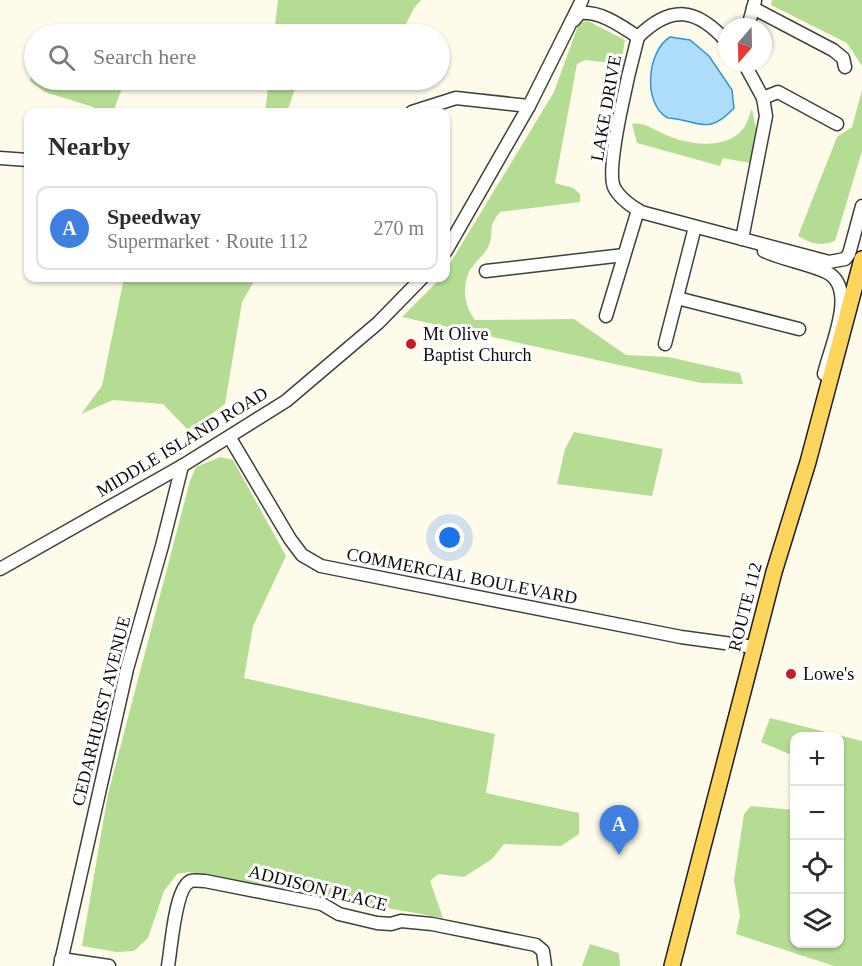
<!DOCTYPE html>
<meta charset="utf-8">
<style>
body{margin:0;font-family:"Times New Roman",serif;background:#f7f7f7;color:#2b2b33}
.controls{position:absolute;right:18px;bottom:18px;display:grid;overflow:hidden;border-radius:12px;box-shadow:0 2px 4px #0004}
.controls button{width:54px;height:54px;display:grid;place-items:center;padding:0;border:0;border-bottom:2px solid #e1e1e2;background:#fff;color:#2b2b33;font:30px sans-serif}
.compass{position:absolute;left:718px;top:18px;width:54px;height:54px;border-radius:50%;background:#fff;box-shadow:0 2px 4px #0004;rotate:200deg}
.you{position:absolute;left:450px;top:538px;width:21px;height:21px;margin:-15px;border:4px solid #fff;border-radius:50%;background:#1a73e8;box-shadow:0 0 0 9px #1a73e833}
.badge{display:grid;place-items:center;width:39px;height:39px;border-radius:50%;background:#111827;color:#fff;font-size:20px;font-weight:700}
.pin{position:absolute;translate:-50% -50px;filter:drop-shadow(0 2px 3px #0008)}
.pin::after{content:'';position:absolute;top:32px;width:21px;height:18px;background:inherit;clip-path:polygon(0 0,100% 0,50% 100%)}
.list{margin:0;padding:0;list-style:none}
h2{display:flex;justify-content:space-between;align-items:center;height:78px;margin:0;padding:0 24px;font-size:26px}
h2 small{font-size:20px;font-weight:400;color:#7c7c81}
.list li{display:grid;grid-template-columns:39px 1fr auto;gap:18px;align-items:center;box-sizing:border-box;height:84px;margin:0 12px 12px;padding:0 12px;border:2px solid #e1e1e2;border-radius:12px}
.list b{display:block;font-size:22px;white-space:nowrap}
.list p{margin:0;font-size:20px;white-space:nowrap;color:#7c7c81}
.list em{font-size:20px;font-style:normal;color:#7c7c81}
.icon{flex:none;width:33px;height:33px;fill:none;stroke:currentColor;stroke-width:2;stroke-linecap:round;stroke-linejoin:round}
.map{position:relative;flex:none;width:862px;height:966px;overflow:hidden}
.search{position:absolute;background:#fff;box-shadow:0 2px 4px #0004;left:24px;top:24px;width:426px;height:66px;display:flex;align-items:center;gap:15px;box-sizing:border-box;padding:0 21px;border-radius:33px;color:#7c7c81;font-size:22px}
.panel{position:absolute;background:#fff;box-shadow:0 2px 4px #0004;left:24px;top:108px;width:426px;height:174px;border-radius:12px}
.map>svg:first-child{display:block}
.forest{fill:#b4dc92}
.water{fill:#adddf9;stroke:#3194d3;stroke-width:1.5}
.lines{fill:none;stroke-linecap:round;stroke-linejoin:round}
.minor-casing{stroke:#3f3f3f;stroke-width:15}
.major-casing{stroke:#1d1d1d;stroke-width:18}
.minor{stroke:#fff;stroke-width:12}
.major{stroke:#fed55c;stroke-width:15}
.poi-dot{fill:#c11f28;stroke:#fff;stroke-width:2}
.labels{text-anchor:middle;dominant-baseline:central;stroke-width:6;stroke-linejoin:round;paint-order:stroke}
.street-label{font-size:18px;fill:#0c0c0c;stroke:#fff}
.poi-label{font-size:18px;fill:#0c0c0c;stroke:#fff;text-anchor:start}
</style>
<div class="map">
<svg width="862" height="966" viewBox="0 0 862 966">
<rect width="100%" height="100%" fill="#fffbeb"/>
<g class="forest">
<path d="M278 0H421L414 8 401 34H274Z"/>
<path d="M772 0H862V66L847 43 771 5Z"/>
<path d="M588 21 625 40 621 64 585 60 577 64 555 183 573 188 580 194V202L500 212C486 229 495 230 489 245 485 255 474 262 469 272 462 287 464 306 475 320L574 319 626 355 668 357 740 373 743 384 701 383 402 317 441 278H446V270L554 92 579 23Z"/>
<path d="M34 64V80H125L113 112H98L93 107 45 92 30 81Z"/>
<path d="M269 80H298L287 112H265Z"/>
<path d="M862 90V151L835 241C820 247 811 243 798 236L837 137 852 127Z"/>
<path d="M752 109 757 134 750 163 723 158 720 166 637 143 632 124C645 121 658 133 671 137 692 145 726 149 742 130 747 125 749 115 752 109Z"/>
<path d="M124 278H256L242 302 225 404 189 431 163 404 113 400 81 414 102 386Z"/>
<path d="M574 432 663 449 652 496 557 484 565 449Z"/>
<path d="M220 457 233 460 286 556 253 626 244 678 495 734 486 793 579 813V834L561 846 504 844 492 859 464 877 438 874 430 881 443 918 188 872 177 874 164 891 148 938 134 951 117 952 82 946 108 794 190 481 196 467Z"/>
<path d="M770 718 862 741V966H834L736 934 740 916 734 880 744 814 751 806 794 810V944H840V736H794V756L761 742Z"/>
<path d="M590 944 619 953 620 966H582Z"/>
</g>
<path class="water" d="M670 37 690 40 709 56 732 90 734 108C707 137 699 120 668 118 642 104 647 51 670 37Z"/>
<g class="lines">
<defs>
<g id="minor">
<path d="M753 8 833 50 843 58 845 67"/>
<path d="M574 20 580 13C601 11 621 26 638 37"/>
<path d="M745 27 749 23 755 1"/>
<path d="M727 42C697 8 671 4 638 37 631 63 605 167 614 187 619 198 631 206 641 212L829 262 845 259 849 254 862 206"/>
<path d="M763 98 778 92 837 124"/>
<path d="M412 112 456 98 529 106"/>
<path d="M0 158 28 160"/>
<path d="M742 239 766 116 763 98 744 63"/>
<path d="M446 251 529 106 582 0"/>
<path d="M764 251C784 260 806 263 826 272 859 287 830 347 824 374"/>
<path d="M486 271 624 255"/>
<path d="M677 298 799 329"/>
<path d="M606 316 638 210"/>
<path d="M665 344 695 227"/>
<path d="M230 438 290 539 302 555 321 566 681 637 754 647"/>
<path d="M0 569 182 466 286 401 378 323 422 278"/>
<path d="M61 959 109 966"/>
<path d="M60 966 127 669 162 546 182 466"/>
<path d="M168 966C171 950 175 886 191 881 194 880 201 881 205 881L322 904 339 914 377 923 391 924 401 921 432 924 536 945 543 951 545 966"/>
</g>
<path id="major" d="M672 966 774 572 808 462 862 259"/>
</defs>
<use href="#minor" class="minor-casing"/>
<use href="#major" class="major-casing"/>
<use href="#minor" class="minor"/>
<use href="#major" class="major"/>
</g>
<g class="poi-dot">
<circle cx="411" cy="344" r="6"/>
<circle cx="791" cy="674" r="6"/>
</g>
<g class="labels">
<g class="street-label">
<text transform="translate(606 108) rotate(-80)">LAKE DRIVE</text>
<text transform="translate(182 442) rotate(-31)">MIDDLE ISLAND ROAD</text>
<text transform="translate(462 576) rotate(11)">COMMERCIAL BOULEVARD</text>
<text transform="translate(745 607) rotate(-76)">ROUTE 112</text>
<text transform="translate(101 711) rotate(-76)">CEDARHURST AVENUE</text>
<text transform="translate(318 888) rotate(14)">ADDISON PLACE</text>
</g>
<g class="poi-label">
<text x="423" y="334">Mt Olive<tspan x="423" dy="21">Baptist Church</tspan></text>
<text x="803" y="674">Lowe's</text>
</g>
</g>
</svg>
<div class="controls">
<button>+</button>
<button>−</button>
<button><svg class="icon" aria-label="locate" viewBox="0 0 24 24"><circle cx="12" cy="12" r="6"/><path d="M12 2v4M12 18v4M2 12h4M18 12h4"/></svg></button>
<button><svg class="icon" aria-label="layers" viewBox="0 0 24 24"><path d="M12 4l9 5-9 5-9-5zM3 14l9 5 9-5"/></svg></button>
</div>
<svg class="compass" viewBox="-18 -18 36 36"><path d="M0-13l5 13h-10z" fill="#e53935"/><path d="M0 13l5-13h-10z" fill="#7c7c81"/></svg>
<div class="you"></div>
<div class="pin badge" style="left:619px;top:855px;background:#3f7fe0">A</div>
<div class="search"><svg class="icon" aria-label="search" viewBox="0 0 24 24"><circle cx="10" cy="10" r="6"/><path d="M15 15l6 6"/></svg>Search here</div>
<section class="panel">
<h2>Nearby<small></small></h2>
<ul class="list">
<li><span class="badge" style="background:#3f7fe0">A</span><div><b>Speedway</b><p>Supermarket · Route 112</p></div><em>270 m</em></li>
</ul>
</section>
</div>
